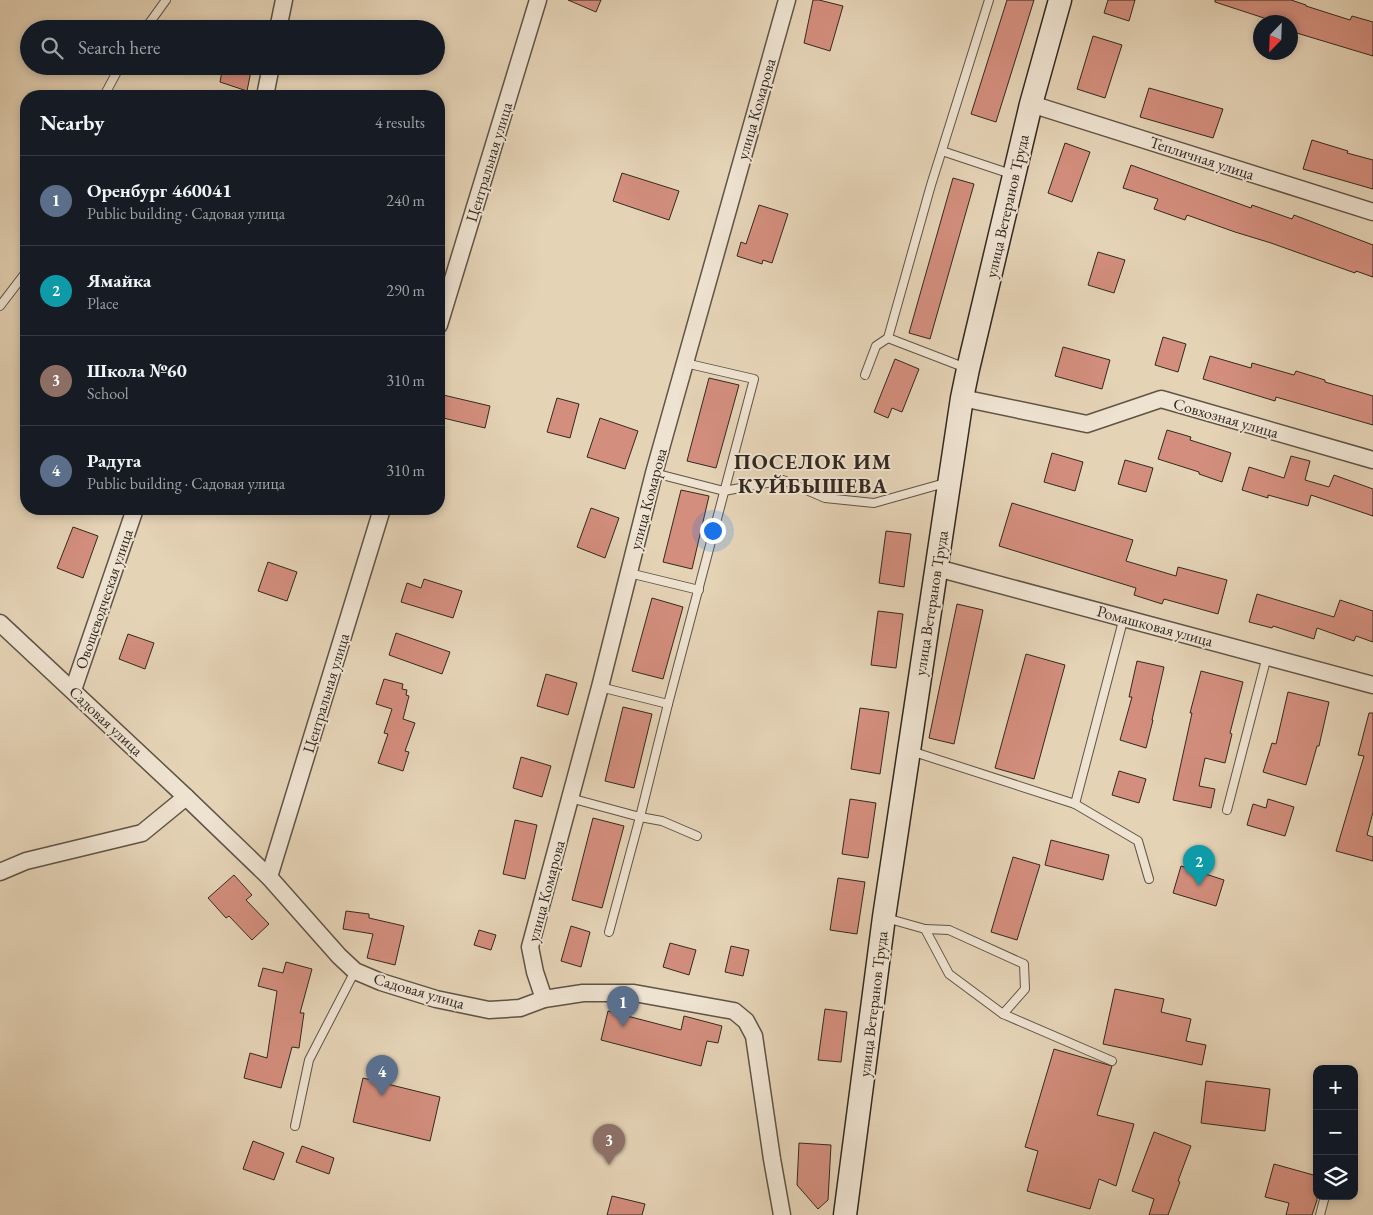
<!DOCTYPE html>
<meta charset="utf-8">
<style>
body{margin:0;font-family:"EB Garamond",serif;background:#20242c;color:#f1f3f6}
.controls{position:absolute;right:15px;bottom:15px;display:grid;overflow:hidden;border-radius:10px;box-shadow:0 2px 8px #0003}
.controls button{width:45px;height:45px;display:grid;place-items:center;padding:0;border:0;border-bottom:1px solid #363941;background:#171b24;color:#f1f3f6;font:25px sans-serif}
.compass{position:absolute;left:1253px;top:15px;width:45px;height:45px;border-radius:50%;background:#171b24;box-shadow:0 2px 8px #0003;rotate:203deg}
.you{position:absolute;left:712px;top:530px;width:18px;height:18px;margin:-12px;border:4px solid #fff;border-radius:50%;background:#1a73e8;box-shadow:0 0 0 8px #1a73e833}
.badge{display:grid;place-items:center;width:32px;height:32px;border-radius:50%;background:#0b8043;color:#fff;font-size:16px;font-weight:700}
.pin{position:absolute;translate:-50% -41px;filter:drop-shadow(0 1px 2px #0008)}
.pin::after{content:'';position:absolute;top:26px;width:18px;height:15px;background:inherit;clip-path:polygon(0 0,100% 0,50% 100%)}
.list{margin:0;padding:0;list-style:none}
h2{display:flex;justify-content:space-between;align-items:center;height:65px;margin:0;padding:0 20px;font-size:21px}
h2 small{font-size:16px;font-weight:400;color:#9ea1a6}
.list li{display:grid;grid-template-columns:32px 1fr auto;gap:15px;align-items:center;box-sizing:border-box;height:90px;padding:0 20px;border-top:1px solid #363941}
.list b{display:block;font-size:19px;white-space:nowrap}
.list p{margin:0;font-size:16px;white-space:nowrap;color:#9ea1a6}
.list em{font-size:16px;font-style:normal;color:#9ea1a6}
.icon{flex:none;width:28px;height:28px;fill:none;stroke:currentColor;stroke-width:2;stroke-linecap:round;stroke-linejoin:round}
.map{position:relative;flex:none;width:1373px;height:1215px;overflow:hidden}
.search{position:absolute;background:#171b24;box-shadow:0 2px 8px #0003;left:20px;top:20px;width:425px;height:55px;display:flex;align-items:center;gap:12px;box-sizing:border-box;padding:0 18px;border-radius:28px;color:#9ea1a6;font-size:19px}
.panel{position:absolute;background:#171b24;box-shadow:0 2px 8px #0003;left:20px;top:90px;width:425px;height:425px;border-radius:20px}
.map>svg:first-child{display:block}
.building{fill:#d38e7d;stroke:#322920}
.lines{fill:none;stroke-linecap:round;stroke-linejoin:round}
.lane-casing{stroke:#5f5446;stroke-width:10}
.street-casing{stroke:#5f5446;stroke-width:19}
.secondary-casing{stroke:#322920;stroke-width:25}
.lane{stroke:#eee2d0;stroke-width:8}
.street{stroke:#eee2d0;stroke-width:16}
.secondary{stroke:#eee2d0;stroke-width:22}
.labels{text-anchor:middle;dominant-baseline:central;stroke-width:4;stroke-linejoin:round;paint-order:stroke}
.street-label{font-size:16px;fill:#322920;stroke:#eee2d0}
.district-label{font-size:21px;font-weight:bold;letter-spacing:1px;fill:#322920;stroke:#eee2d0}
</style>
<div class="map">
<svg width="1373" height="1215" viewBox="0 0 1373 1215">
<rect width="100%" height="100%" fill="#e5d3b6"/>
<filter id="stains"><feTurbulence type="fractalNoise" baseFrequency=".004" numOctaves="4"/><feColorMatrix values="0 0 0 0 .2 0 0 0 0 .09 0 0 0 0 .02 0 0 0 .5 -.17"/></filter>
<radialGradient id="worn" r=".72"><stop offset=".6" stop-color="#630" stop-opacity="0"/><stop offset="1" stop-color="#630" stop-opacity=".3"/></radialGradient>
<g class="building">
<path d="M568 0H601L596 12Z"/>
<path d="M813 0H819L843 6 830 51 804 43Z"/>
<path d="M1007 0H1034L996 122 971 114Z"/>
<path d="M1108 0H1135L1129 21 1104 13Z"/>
<path d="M1215 0H1291L1306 5V6L1350 20 1352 16 1373 22V56L1290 31V22H1265L1267 19 1215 2Z"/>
<path d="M1093 36 1122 45 1105 98 1077 89Z"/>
<path d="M223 66H252L247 91 220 82Z"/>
<path d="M1149 88 1223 109 1213 138 1140 117Z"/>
<path d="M1312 140 1348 151 1347 153 1373 160V189L1303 169Z"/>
<path d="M1065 143 1090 152 1072 202 1048 193Z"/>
<path d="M1131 165 1251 208 1252 205 1292 219 1294 215 1373 245V277L1356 271 1355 273 1271 243 1235 232 1187 215 1185 220 1154 209 1158 199 1123 188Z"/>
<path d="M622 173 679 191 669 220 613 201Z"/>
<path d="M953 178 974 184 930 339 909 333Z"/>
<path d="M759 205 788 214 772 263 763 260 762 264 737 256 741 242 746 244Z"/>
<path d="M1098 252 1125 260 1114 293 1088 285Z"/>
<path d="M1163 337 1186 344 1178 372 1155 365Z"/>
<path d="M1063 347 1110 360 1102 389 1055 376Z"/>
<path d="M1210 356 1251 368 1252 363 1294 375 1296 371 1325 380V382L1373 396V425L1276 397 1275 401 1203 379Z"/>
<path d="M895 359 919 369 902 412 892 408 888 418 874 412Z"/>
<path d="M709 378 739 385 716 468 687 461Z"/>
<path d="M439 394 490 406 485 428 439 417Z"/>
<path d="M557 398 579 404 570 438 547 432Z"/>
<path d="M600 418 638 431 625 469 587 457Z"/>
<path d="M1167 430 1191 437 1190 440 1231 453 1222 482 1199 474V472L1158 459Z"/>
<path d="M1052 453 1083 462 1075 491 1044 482Z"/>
<path d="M1291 456 1310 461 1305 480 1329 487 1334 475 1373 489V516L1311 495 1308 506 1268 495V498L1242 490 1249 467 1284 478Z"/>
<path d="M1125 460 1153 468 1146 492 1118 484Z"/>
<path d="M681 490 709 496 692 569 663 562Z"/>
<path d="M1012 503 1133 540 1126 561 1176 576 1178 567 1227 580 1218 614 1164 599 1162 604 1134 595 1136 588 999 546Z"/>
<path d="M591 508 619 518 605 558 577 547Z"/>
<path d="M73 527 98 536 83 578 57 568Z"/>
<path d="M886 531 911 534 904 587 879 583Z"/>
<path d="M268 562 297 572 287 601 258 591Z"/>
<path d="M424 579 462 591 453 618 401 602 407 583 421 588Z"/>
<path d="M1257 594 1334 617 1340 600 1373 611V642L1356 636 1354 641 1317 628 1314 639 1273 626 1272 628 1249 622Z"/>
<path d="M652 598 683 607 663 679 632 671Z"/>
<path d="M957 604 983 610 954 744 929 738Z"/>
<path d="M878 611 903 614 896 668 871 665Z"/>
<path d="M396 633 450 652 442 674 389 655Z"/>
<path d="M128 634 154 643 145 669 119 659Z"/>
<path d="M1026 654 1065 665 1034 779 995 768Z"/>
<path d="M1137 661 1164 667 1152 720H1153L1146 748 1120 740 1132 697H1129Z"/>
<path d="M1201 671 1243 682 1230 733 1232 734 1225 763 1205 758 1199 786 1215 789 1211 808 1173 800 1192 713H1190Z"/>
<path d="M546 674 577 683 568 715 537 706Z"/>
<path d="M384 679 403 684 402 689 407 690 406 695 409 696 403 719 415 723 405 751 409 752 403 771 378 763 388 734 384 733 392 709 376 704Z"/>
<path d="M1288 692 1329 702 1319 746H1317L1306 785 1263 772 1272 743 1276 744Z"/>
<path d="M623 707 652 714 634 788 605 781Z"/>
<path d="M860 708 889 712 880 774 851 769Z"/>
<path d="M1369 713H1373V812L1367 835 1373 837V861L1336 851 1364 756 1358 755Z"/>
<path d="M521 757 551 766 542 797 513 788Z"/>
<path d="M1119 771 1146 779 1139 803 1112 795Z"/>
<path d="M850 799 876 803 868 858 842 854Z"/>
<path d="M1268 799 1294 807 1285 836 1247 825 1253 804 1266 808Z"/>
<path d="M593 818 624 826 602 908 572 900Z"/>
<path d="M515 820 537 825 525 879 503 874Z"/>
<path d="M1051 840 1109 855 1103 880 1045 865Z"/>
<path d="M1013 857 1040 865 1017 940 991 932Z"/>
<path d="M1181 866 1224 880 1216 906 1173 893Z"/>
<path d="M234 875 252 895 246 900 269 924 252 940 229 916 226 918 208 898Z"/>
<path d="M838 878 865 882 857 934 830 930Z"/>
<path d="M346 911 369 914V918L404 926 395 965 367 958 373 934 343 929Z"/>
<path d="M571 926 590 932 581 967 561 961Z"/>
<path d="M479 930 496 935 491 950 474 945Z"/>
<path d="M670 943 696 950 689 975 663 967Z"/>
<path d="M731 946 749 950 743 976 725 972Z"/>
<path d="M286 962 312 969 300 1013H304L299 1048 292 1047 281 1088 244 1078 250 1053 267 1058 277 991 258 986 263 968 283 973Z"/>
<path d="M1115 989 1164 999 1161 1012 1191 1019 1186 1041 1206 1045 1202 1065 1103 1044Z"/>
<path d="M825 1009 847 1012 841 1062 818 1060Z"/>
<path d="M608 1011 681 1030 684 1016 722 1026 718 1043 707 1041 701 1066 601 1040Z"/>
<path d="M1054 1049 1112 1066 1097 1115 1134 1124 1116 1186 1099 1179 1090 1209 1027 1191 1038 1151 1025 1147Z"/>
<path d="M363 1078 440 1097 430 1141 353 1122Z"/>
<path d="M1206 1081 1270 1089 1265 1131 1201 1123Z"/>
<path d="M1154 1132 1191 1146 1178 1181 1180 1182 1168 1215H1149L1154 1199 1132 1191Z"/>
<path d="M253 1141 284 1153 274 1180 243 1169Z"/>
<path d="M799 1143 831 1145 828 1200 818 1209 797 1185Z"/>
<path d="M302 1146 334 1158 329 1174 296 1162Z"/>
<path d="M1274 1164 1317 1176V1200L1312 1215H1286L1289 1203 1265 1197Z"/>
<path d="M612 1196 645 1204 642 1215H607Z"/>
</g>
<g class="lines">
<defs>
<g id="lane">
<path d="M145 29 166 0"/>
<path d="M104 96 120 66"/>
<path d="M942 151 1011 174"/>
<path d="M0 306 26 272"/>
<path d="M966 368 888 338 931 185 989 0"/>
<path d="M865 375 876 346 888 338"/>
<path d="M654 473 724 491 783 480 825 498 874 503 945 483"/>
<path d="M629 573 699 590"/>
<path d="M600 687 668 704"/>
<path d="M911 751 1075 804 1138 841 1149 879"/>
<path d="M570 798 640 817 662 821 697 836"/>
<path d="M1075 804 1124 617"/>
<path d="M1227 810 1267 656"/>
<path d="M886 918 925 929 949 974 1003 1014 1112 1061"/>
<path d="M925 929 949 930 1024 964 1025 989 1003 1014"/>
<path d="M609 932 640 817 668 704 754 379 685 363"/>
<path d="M295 1126 309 1060 355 971"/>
<path d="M1320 1215 1325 1196"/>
</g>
<g id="street">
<path d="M278 29 284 0"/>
<path d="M265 96 271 66"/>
<path d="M1031 104 1373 212"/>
<path d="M439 325 538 0"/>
<path d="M962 398 1087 424 1161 399 1373 460"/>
<path d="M937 568 1373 685"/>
<path d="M0 623 186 797 269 877 339 956 355 971 381 982 436 999 489 1010 520 1008 544 999 583 993H634L734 1011 746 1021 754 1036 772 1159 782 1215"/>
<path d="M73 690 135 509"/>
<path d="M0 872 26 861 142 833 186 797"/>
<path d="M269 877 382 509"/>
<path d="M544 999 535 972 530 947 600 687 654 473 787 0"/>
</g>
<path id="secondary" d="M845 1215 884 917 962 398 968 369 1031 104 1060 0"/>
</defs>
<use href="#lane" class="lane-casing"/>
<use href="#street" class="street-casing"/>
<use href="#secondary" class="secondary-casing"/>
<use href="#lane" class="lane"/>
<use href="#street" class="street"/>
<use href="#secondary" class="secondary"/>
</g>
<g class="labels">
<g class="street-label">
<text transform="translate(756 109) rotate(-74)">улица Комарова</text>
<text transform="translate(1202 158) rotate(18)">Тепличная улица</text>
<text transform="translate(489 162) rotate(-73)">Центральная улица</text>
<text transform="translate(1007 206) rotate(-77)">улица Ветеранов Труда</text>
<text transform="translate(1226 418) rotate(16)">Совхозная улица</text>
<text transform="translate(648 499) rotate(-75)">улица Комарова</text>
<text transform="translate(104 599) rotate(-71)">Овощеводческая улица</text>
<text transform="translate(931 603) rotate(-81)">улица Ветеранов Труда</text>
<text transform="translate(1155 626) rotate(15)">Ромашковая улица</text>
<text transform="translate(326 693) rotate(-73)">Центральная улица</text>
<text transform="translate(106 721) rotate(43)">Садовая улица</text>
<text transform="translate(546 891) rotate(-75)">улица Комарова</text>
<text transform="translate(419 991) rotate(16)">Садовая улица</text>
<text transform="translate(873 1004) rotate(-83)">улица Ветеранов Труда</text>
</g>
<g class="district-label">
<text x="813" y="461">ПОСЕЛОК ИМ<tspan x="813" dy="24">КУЙБЫШЕВА</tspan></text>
</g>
</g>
<rect width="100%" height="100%" filter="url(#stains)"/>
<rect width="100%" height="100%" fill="url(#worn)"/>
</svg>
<div class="controls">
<button>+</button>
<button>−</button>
<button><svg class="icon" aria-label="layers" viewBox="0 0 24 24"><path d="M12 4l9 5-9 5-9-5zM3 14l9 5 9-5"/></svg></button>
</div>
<svg class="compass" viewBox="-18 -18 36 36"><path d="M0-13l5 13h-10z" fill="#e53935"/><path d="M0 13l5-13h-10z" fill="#9ea1a6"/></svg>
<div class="you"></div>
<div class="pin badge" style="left:623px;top:1027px;background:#5c6f8a">1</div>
<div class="pin badge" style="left:1199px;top:886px;background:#0f9aa8">2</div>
<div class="pin badge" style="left:609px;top:1165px;background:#8d6e63">3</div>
<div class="pin badge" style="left:382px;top:1096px;background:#5c6f8a">4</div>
<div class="search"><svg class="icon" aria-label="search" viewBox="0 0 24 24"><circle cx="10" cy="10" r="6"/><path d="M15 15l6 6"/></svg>Search here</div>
<section class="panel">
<h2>Nearby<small>4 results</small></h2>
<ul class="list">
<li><span class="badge" style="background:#5c6f8a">1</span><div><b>Оренбург 460041</b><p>Public building · Садовая улица</p></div><em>240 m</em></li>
<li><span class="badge" style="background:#0f9aa8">2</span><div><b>Ямайка</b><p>Place</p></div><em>290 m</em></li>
<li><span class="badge" style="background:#8d6e63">3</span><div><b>Школа №60</b><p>School</p></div><em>310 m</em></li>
<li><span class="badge" style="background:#5c6f8a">4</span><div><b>Радуга</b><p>Public building · Садовая улица</p></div><em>310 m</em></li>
</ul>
</section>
</div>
